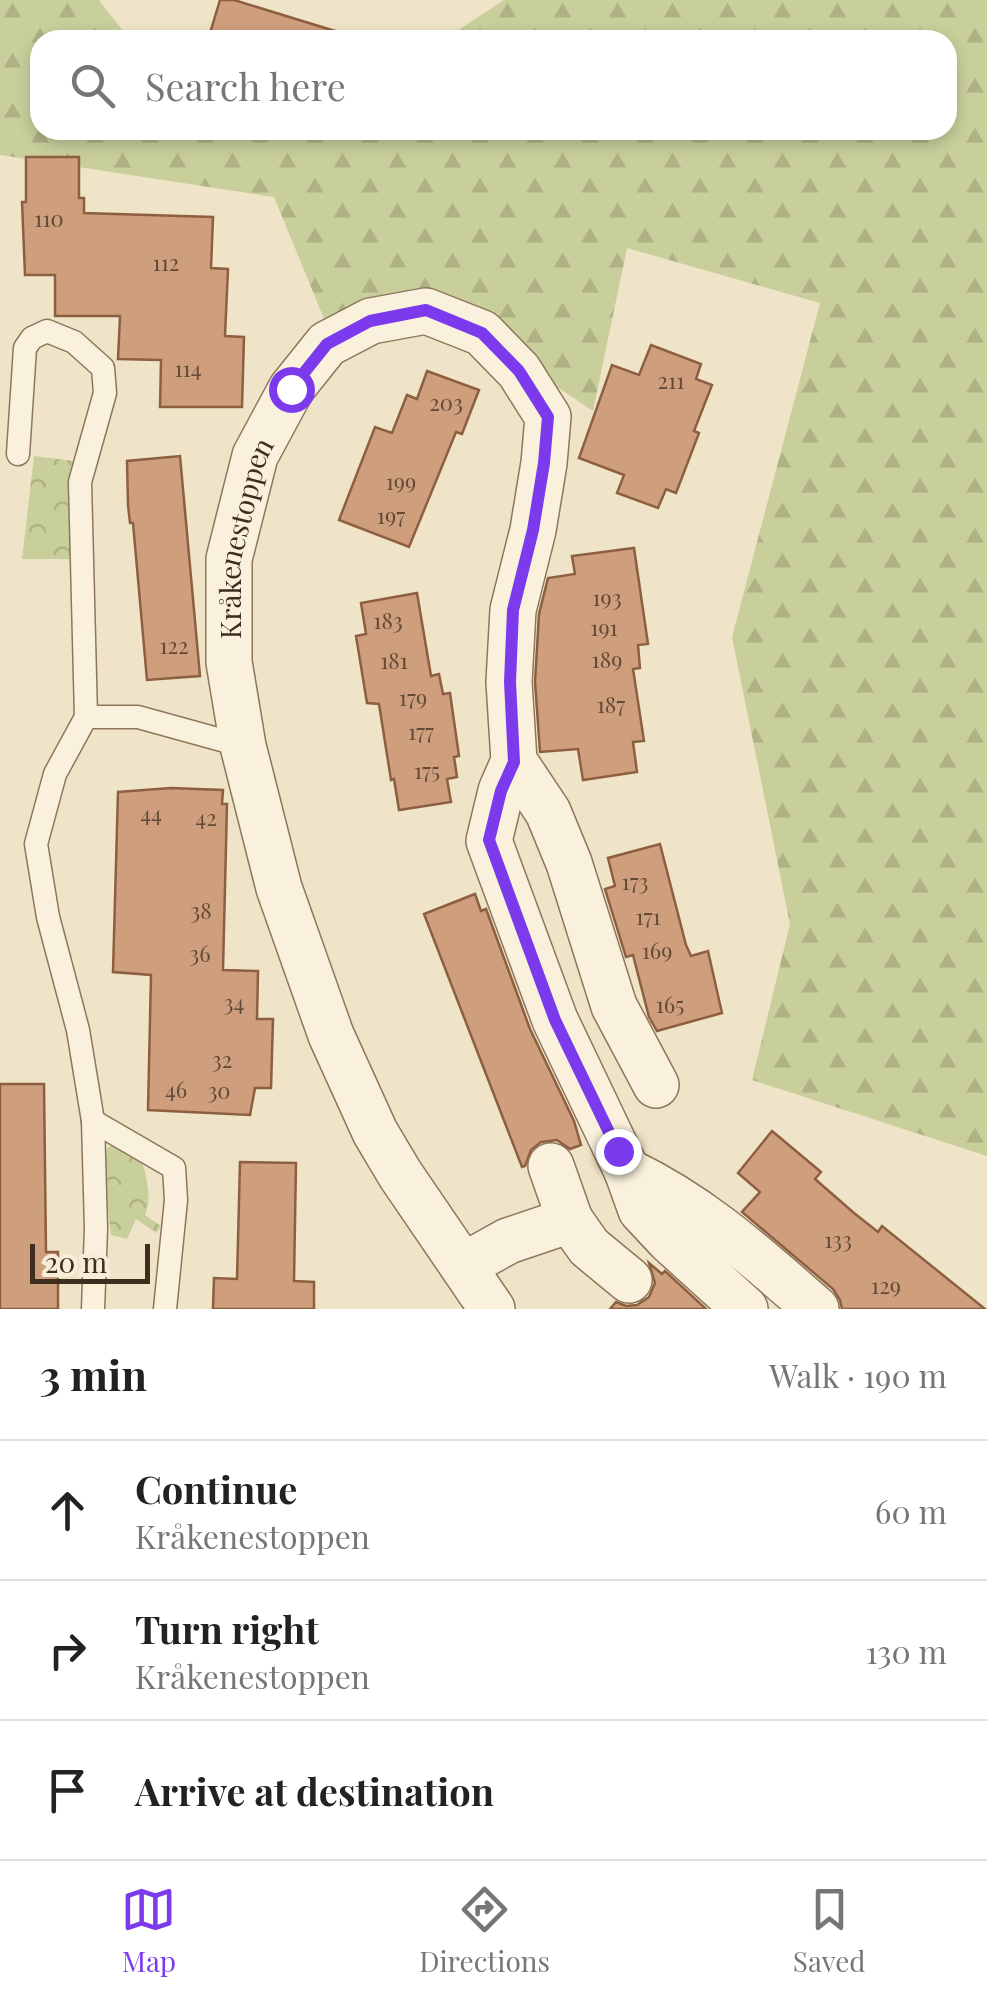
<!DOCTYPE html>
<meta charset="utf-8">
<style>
body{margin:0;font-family:"Playfair Display",serif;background:#f6f6f6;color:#222}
.scale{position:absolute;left:30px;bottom:25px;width:120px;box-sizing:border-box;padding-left:10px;border:5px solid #3d2e20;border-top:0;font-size:28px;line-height:35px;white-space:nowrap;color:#3d2e20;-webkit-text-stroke:8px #f7eed8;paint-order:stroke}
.stop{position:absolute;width:30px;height:30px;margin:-22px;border:8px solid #7c3aed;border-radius:50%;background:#fff}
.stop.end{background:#7c3aed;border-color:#fff;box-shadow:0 2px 10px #0008}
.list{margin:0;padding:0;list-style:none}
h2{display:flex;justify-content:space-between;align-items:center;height:130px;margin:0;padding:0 40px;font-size:42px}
h2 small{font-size:32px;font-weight:400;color:#767676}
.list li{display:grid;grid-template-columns:65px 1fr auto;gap:30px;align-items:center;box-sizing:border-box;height:140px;padding:0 40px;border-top:2px solid #e0e0e0}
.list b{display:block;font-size:38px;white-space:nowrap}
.list p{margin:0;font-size:32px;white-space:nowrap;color:#767676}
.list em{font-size:32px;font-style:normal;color:#767676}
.icon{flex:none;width:55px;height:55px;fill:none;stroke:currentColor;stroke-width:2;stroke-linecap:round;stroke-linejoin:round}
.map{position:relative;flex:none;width:987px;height:1309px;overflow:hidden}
.search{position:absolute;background:#fff;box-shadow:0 5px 15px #0003;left:30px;right:30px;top:30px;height:110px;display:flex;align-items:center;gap:25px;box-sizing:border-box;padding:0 35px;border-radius:30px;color:#767676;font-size:38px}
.sheet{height:550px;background:#fff}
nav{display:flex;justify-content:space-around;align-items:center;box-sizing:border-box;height:140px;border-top:2px solid #e0e0e0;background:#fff;font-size:28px;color:#767676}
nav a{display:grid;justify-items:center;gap:5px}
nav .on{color:#7c3aed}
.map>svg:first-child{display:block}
.forest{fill:url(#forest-firs)}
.park{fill:url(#park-crowns)}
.building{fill:#cf9f7d;stroke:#8d5f41;stroke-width:2.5}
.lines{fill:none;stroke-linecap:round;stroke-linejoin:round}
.service-casing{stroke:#8d765c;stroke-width:25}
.minor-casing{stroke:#8d765c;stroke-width:48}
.service{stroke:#faf1dc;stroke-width:22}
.minor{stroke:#faf1dc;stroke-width:45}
.route{stroke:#7c3aed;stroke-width:12}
.labels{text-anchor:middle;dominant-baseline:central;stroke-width:9;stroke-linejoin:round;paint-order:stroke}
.number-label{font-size:22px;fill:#624a37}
.street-label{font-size:28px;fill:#3d2e20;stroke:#f7eed8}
</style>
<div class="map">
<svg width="987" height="1309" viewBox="0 0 987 1309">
<defs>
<pattern id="forest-firs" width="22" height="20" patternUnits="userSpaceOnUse" patternTransform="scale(2.5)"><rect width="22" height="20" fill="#c9cf9b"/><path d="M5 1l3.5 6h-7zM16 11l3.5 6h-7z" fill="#aeb285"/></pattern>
<pattern id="park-crowns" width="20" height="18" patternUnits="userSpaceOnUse" patternTransform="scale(2.5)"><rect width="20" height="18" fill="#c9cf9b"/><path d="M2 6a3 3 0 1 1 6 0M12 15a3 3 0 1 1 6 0" fill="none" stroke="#aeb285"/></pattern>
</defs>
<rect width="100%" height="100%" fill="#f0e4c8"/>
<path class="forest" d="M0 0H99L130 40H40V130H947V40H443L504 0H987V1156L752 1080 790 924 732 637 820 303 627 248 593 411 434 304 327 326 274 197 0 155Z"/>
<g class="park">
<path d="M34 456 74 461 70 475 71 559H22Z"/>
<path d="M114 1143C142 1154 144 1161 148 1189 149 1200 149 1205 145 1215L161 1226 156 1233 136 1219 127 1239 111 1235 101 1153Z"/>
</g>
<g class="building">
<path d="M220 0H234L338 32 337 40H208Z"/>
<path d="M26 157H79V198H84V213L213 217 211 268 228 269 225 336 244 337 242 407H160L161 360 118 359 120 316H55V275H25L22 202H26Z"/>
<path d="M651 345 701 364 696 379 712 385 694 431 699 433 676 493 666 489 658 508 617 493 624 475 579 458 612 365 639 375Z"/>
<path d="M427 371 479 390 462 434 456 432 409 547 339 520 375 427 392 433 407 395 417 399Z"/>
<path d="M180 456 200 676 147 680 133 523H130L128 505 127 461Z"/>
<path d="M634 548 648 644 638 645 640 668 633 669 644 741 633 742 637 772 583 780 578 749 540 752 535 682 539 614 548 578 575 574 572 556Z"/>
<path d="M417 593 431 676 439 674 443 694 450 693 459 756 454 757 457 777 447 779 451 802 399 810 394 779 391 780 379 704 367 703 356 636 366 634 361 603Z"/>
<path d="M171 788 223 790 222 804H227L223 970 258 971 257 1019H273L271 1088H255L250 1115 148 1110 151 975 113 972 118 792Z"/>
<path d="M660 844 686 945 691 956 708 951 722 1013 657 1031 649 1017 633 955 626 957 605 889 615 886 608 858Z"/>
<path d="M475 894 481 911 486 909 530 1029 574 1121 581 1145 570 1149 557 1140 541 1142 531 1150 525 1166 522 1167 424 914Z"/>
<path d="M0 1084H44L46 1252H58V1309H0Z"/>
<path d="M772 1131 821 1172 815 1179 854 1213 878 1232 882 1226 985 1309H842L840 1300 833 1289 742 1212 760 1192 738 1173Z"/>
<path d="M240 1162 296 1163 294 1281 314 1282V1309H213L214 1278 237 1279Z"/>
<path d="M649 1263 662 1274 665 1271 706 1309H610L616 1302 626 1306 637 1305 649 1297 655 1283Z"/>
</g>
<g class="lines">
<defs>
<g id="service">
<path d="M18 454 25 348 32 338 47 331 74 342 103 368 105 393 80 482 86 717"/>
<path d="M93 1121 174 1168 176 1200 165 1309"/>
<path d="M93 1309 96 1229 93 1121 78 1030 48 917 36 844 55 774 86 717H138L243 746"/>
</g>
<g id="minor">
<path d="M514 761 501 791 489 841 555 1020 627 1171"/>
<path d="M551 1166 570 1220"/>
<path d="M463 1266 508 1241 570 1220 589 1247 629 1280"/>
<path id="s1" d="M492 1309 400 1174 375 1132 331 1035 279 888 243 746 229 662V559L255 456 291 389 327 344 371 321 426 311 482 333 519 371 548 417 544 463 533 530 513 610 509 682 514 761 548 812 569 863 614 1006 656 1085"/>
<path d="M745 1309 669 1240 641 1210 627 1171C702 1207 754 1255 816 1309"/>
</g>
</defs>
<use href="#service" class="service-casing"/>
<use href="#minor" class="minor-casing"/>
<use href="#service" class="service"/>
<use href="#minor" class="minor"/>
</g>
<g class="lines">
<path class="route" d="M291 389 327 344 370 321 426 310 482 333 519 371 548 417 544 463 533 530 513 610 510 682 514 762 501 791 489 840 555 1020 618 1151"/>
</g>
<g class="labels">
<g class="number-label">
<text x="49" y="218">110</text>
<text x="166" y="262">112</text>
<text x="188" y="368">114</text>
<text x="671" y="380">211</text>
<text x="446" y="402">203</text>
<text x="401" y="481">199</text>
<text x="391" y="515">197</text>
<text x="607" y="597">193</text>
<text x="388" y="620">183</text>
<text x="604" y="627">191</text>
<text x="174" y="645">122</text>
<text x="607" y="659">189</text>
<text x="394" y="660">181</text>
<text x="413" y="697">179</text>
<text x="611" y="704">187</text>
<text x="421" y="731">177</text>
<text x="427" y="770">175</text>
<text x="151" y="813">44</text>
<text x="206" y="817">42</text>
<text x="635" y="881">173</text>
<text x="201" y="910">38</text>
<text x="648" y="916">171</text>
<text x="657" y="950">169</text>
<text x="200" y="953">36</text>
<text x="234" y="1002">34</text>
<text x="670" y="1004">165</text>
<text x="222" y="1059">32</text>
<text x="176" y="1089">46</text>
<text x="219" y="1090">30</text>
<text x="838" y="1239">133</text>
<text x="886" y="1285">129</text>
</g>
<g class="street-label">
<text stroke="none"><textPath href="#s1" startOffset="832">Kråkenestoppen</textPath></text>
</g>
</g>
</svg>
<div class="scale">20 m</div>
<div class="stop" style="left:291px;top:389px"></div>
<div class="stop end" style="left:618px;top:1151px"></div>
<div class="search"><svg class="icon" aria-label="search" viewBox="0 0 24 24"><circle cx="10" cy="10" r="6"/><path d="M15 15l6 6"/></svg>Search here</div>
</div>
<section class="sheet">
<h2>3 min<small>Walk · 190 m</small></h2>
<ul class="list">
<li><svg class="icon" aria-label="ahead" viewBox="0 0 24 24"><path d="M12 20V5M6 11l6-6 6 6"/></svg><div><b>Continue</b><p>Kråkenestoppen</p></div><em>60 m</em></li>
<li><svg class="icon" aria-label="right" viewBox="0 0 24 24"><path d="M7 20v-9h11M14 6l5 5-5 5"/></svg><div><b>Turn right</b><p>Kråkenestoppen</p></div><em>130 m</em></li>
<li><svg class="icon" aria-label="arrive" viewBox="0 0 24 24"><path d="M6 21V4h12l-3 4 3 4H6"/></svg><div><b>Arrive at destination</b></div></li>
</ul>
</section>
<nav>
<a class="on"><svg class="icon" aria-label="map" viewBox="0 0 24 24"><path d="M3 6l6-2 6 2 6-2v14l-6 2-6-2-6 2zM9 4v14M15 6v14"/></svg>Map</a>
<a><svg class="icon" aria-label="directions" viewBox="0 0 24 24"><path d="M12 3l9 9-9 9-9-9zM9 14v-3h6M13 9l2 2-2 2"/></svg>Directions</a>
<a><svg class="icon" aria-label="saved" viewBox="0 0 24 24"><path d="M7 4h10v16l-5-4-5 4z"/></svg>Saved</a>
</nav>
